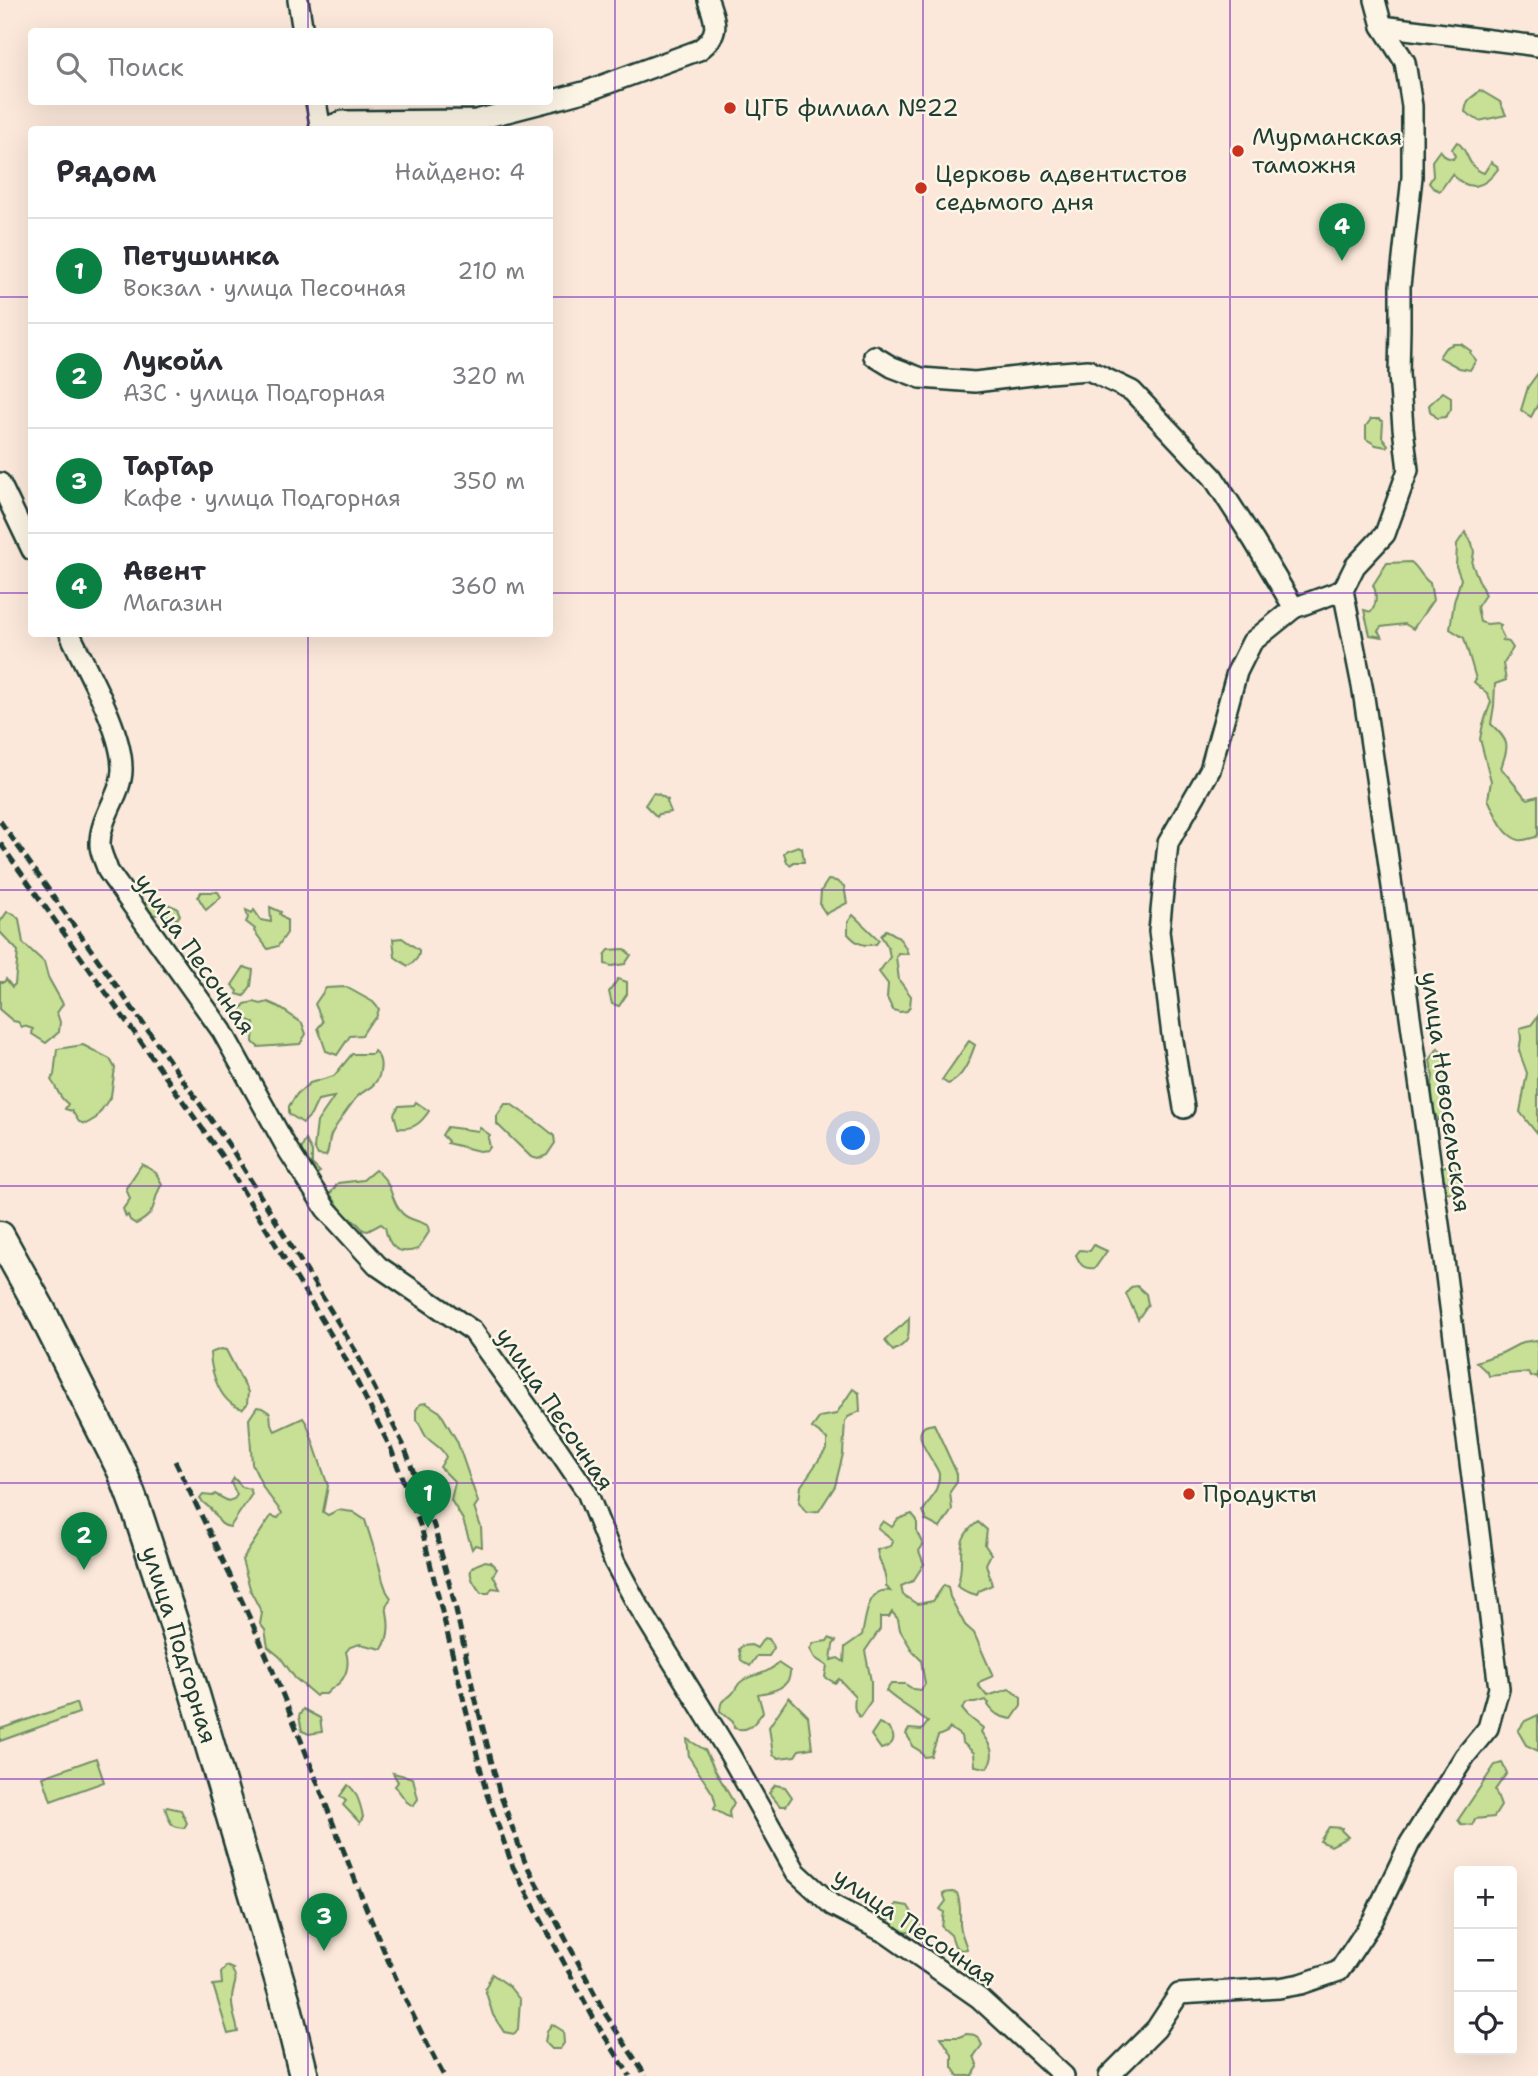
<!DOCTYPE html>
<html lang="ru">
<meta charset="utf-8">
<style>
body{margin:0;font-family:"Shantell Sans",sans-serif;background:#f7f7f7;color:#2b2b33}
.controls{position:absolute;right:21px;bottom:21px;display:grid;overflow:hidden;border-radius:7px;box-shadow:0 7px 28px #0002}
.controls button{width:63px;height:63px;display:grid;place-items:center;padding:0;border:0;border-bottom:2px solid #e1e1e2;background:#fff;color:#2b2b33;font:35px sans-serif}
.you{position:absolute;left:854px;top:1139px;width:24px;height:24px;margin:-18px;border:5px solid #fff;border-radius:50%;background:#1a73e8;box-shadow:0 0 0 10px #1a73e833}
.badge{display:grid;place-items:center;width:46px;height:46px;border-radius:50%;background:#0b8043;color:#fff;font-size:23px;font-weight:700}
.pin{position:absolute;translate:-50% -58px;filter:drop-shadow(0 2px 4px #0008)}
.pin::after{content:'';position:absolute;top:37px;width:24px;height:21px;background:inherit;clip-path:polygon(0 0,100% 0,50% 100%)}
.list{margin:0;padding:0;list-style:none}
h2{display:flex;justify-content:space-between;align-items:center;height:91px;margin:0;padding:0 28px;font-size:30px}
h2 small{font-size:23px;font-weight:400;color:#7c7c81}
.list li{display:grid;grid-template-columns:46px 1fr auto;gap:21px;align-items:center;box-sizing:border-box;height:105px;padding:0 28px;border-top:2px solid #e1e1e2}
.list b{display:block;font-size:26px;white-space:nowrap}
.list p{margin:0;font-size:23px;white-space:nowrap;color:#7c7c81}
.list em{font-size:23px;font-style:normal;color:#7c7c81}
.icon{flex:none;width:38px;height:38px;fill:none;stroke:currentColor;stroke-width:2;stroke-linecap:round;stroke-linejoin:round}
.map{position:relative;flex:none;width:1538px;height:2076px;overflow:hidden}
.search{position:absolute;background:#fff;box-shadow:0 7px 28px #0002;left:28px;top:28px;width:525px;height:77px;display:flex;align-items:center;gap:18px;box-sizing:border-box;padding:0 24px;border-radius:7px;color:#7c7c81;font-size:26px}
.panel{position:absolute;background:#fff;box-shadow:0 7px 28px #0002;left:28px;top:126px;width:525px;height:511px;border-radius:7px}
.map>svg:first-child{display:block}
.green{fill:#c7e096;stroke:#738e65;stroke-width:2}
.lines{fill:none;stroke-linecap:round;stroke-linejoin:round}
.minor-casing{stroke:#1f3d34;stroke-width:24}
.secondary-casing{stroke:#1f3d34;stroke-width:33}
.minor{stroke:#fcf5e5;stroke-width:19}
.secondary{stroke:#fcf5e5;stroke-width:28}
.rail{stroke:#1f3d34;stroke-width:5;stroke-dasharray:10 5;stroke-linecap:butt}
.grid{fill:none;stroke:#7b2cbf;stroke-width:2;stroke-opacity:0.55}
.poi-dot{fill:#c8321e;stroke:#fcf5e5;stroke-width:2.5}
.labels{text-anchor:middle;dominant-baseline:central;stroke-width:5;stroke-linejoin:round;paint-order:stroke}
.poi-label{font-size:24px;fill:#1f3d34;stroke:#fcf5e5;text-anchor:start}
.street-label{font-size:24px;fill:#1f3d34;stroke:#fcf5e5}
</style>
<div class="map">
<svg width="1538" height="2076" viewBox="0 0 1538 2076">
<rect width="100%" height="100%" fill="#fbe8da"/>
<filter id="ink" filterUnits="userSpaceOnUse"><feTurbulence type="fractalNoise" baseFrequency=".0143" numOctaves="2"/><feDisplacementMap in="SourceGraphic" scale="14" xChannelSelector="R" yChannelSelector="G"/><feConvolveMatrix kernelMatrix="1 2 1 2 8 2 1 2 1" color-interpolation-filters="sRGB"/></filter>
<g filter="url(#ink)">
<g class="green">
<path d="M1480 90 1500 102 1506 115 1479 121 1465 112C1468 94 1471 101 1480 90Z"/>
<path d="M1457 142C1470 151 1465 166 1484 173L1491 162 1497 166 1498 169C1484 189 1468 192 1452 174L1440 191 1433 188 1429 183 1433 176 1432 161 1440 150 1446 157 1453 159 1455 156 1452 149Z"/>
<path d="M1453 344H1461L1471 351 1470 353 1476 360 1470 370 1459 368 1439 357 1445 348Z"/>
<path d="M1538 373V404L1531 417 1521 410 1528 387Z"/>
<path d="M1443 392 1451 397V409L1446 417 1437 418 1430 411 1429 405Z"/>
<path d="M1371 419H1379L1383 422 1382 437 1388 445 1386 447 1376 445 1366 439V426Z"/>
<path d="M1465 532 1472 543 1474 552 1472 564 1485 595 1477 607 1480 622 1487 624 1497 623 1501 625 1499 628 1504 638 1502 640 1509 642 1513 648 1503 664 1506 680 1495 684 1494 706 1491 724C1510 742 1509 744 1501 768L1524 796 1528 799 1538 796V834L1536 837C1531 838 1524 841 1519 840 1503 836 1495 813 1488 799L1491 781 1480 739 1483 724 1491 702 1488 694 1474 682 1476 679 1464 638 1450 629 1454 602 1461 579 1456 566 1457 544Z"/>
<path d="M1411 562C1419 568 1421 577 1430 583L1433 600 1413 629 1405 624 1381 627 1378 631 1382 637 1370 635 1364 610 1371 612C1377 604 1377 593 1373 585L1387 563Z"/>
<path d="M653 793 658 794 668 800 667 802 671 812 659 814 657 817 645 805Z"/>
<path d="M798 846 802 848 804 862H793L791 865 787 862 784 853 787 850Z"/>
<path d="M828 880 836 881 844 886 847 903 826 914 820 905 821 891Z"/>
<path d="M201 892H218L221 897 206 910 198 897Z"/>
<path d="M150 897 177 908 180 915 177 919 170 917 162 912 155 915 149 911 146 903Z"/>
<path d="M270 907 281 912 280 914 287 920V933L278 946 268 949 254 931 255 929 246 922 248 918 246 910 252 913 254 910 261 920 271 922Z"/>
<path d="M7 912 14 914 19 919 23 943 44 962 48 977 63 1004 57 1013 60 1022 59 1032 46 1043 32 1034 33 1029 24 1026 22 1027 18 1022 13 1021 0 1010V982H4L6 979 12 987 15 984 18 951 0 932V922Z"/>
<path d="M853 915 879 940 876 944C864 947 857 944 848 934V922Z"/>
<path d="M886 930C898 935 904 942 908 954L898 953 896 957 899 980 911 996 910 1006 907 1011 900 1012 893 1010 887 998 888 984 879 972 890 957 888 947 881 936Z"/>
<path d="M402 938 419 950C420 957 414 963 408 966L395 957 393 939Z"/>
<path d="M624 949 631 955 625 964 612 966 605 964V955L609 950Z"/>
<path d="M244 967 253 970 251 986 244 996 237 994 238 991 232 985Z"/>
<path d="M618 979 627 982V994L619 1006 612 1004 609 992Z"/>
<path d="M346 987 373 1002 379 1009 376 1018 370 1023 362 1035 350 1036 337 1055 326 1051 318 1028 323 1022 315 1004 326 988Z"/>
<path d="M254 1002 261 1004 268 1002 277 1006 302 1023 306 1034 300 1044 258 1047 253 1042 254 1023 244 1018 240 1010 245 1004Z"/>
<path d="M1538 1016V1135L1520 1112 1527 1073 1519 1051 1521 1039 1520 1028 1531 1025Z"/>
<path d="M969 1041 975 1045C970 1059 963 1079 948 1084L942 1080Z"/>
<path d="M83 1045 110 1059 115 1068 111 1096 96 1118 86 1124 79 1122 72 1111 65 1109 68 1104C57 1096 59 1090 51 1080L54 1075 57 1049Z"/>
<path d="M1438 1048C1450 1062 1445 1098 1443 1116L1438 1120 1430 1102 1433 1076 1430 1060Z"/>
<path d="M374 1051C381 1057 382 1066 379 1076 375 1088 363 1090 356 1098 348 1109 337 1123 331 1135 328 1142 330 1149 326 1156L318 1155 314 1148 317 1122 334 1097 318 1100 311 1115 303 1123 289 1114V1106L297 1094 310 1083 334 1076 352 1054H372Z"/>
<path d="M416 1102 429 1111C421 1123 413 1130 398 1128L394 1114 399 1106 414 1105Z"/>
<path d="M505 1104H511C525 1115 541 1123 554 1136L555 1143 547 1155 538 1159 531 1157 497 1124V1116Z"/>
<path d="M447 1127 478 1131 480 1128 490 1135 488 1138 490 1147 488 1150 479 1151 447 1143 448 1141 442 1135Z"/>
<path d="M306 1140 312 1152V1164L320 1172 312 1176C304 1164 296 1153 306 1140Z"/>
<path d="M142 1164 156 1173 162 1184C150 1203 160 1212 136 1224L130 1220 128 1215 126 1217 123 1209 130 1199 126 1188Z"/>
<path d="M1445 1166 1457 1168 1459 1183 1452 1193 1442 1191 1446 1182 1438 1171Z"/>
<path d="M375 1170C394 1183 389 1199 402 1213 409 1221 420 1220 428 1226L429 1232 418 1249C397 1256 388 1246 385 1227L381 1224 368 1231 363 1230 358 1224 345 1215 330 1194 338 1183 363 1180Z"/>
<path d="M1094 1245 1107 1251 1095 1268C1083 1269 1081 1266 1076 1255L1080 1250 1090 1251Z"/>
<path d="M1137 1286 1146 1294 1148 1304 1138 1319 1126 1294 1131 1287Z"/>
<path d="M909 1318C908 1337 912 1341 893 1351L885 1341C892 1331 903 1327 909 1318Z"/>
<path d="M1538 1340V1379L1537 1376 1531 1377 1528 1372 1489 1376 1488 1373 1476 1362 1502 1353 1523 1342Z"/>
<path d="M221 1349 226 1350 248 1392 247 1404 243 1409C220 1404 211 1373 210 1353Z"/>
<path d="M853 1389 859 1393 860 1411 848 1417 845 1421 843 1454 835 1486 819 1511 806 1512 799 1502 801 1486 827 1448V1439L812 1428 820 1417 836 1414Z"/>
<path d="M426 1403 440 1412 457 1441 478 1502 474 1508 481 1527 482 1547 475 1545 472 1549 463 1520 451 1500 455 1482 440 1467 446 1457C442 1446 431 1444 425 1435 421 1429 421 1424 416 1419V1410L420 1404Z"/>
<path d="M257 1407 262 1408 270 1413 271 1424 275 1431 303 1418 307 1424 328 1486 323 1512 328 1515 338 1510 353 1512 365 1520 379 1565 383 1581 387 1592 391 1598 386 1606C389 1621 391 1635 382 1649L360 1644 350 1647 346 1652C349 1661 348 1674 340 1682 335 1687 331 1688 326 1694H318L316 1696 295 1678 280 1657 268 1647 265 1630 260 1624 262 1613 251 1592 242 1560 271 1516 278 1518 282 1513 264 1489 252 1464 249 1419Z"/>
<path d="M934 1424 957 1474V1482L950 1492 952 1510 940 1528 925 1520 926 1518 923 1511C930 1501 940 1487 939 1474 937 1464 911 1437 924 1427 926 1425 931 1425 934 1424Z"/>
<path d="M234 1478 242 1487 250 1489 252 1494 230 1527C218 1525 220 1520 213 1512 210 1507 204 1504 200 1499L203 1495 213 1496 215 1494 228 1501 234 1499 237 1495 231 1483Z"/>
<path d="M912 1514 917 1520V1532L923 1545 919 1551 924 1564 913 1581 901 1586 903 1595 917 1604 933 1601 944 1585 948 1587 950 1597 965 1625 974 1633 993 1676 981 1681 978 1685 987 1696 1009 1689 1021 1697V1706L1012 1719C1000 1717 995 1715 988 1705L989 1703 985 1700 975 1703H967L962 1709 967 1715 983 1728 981 1732C990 1745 997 1754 987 1768L975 1766 974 1753 962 1742 961 1736 950 1728 947 1732 938 1736 931 1756 924 1757 920 1751 912 1746 910 1740 906 1734 909 1729 922 1730 928 1722C914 1710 899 1703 886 1691L891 1684H905L913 1689 921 1690 925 1684 921 1660 913 1652 900 1630 898 1619 892 1612 889 1617H880V1629L865 1651 871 1681V1701L860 1717C853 1712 854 1704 855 1696L839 1679 835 1683 825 1677 827 1666 815 1658 810 1649 814 1643 827 1641 829 1638 836 1641 833 1645 831 1660 838 1658 844 1662 845 1647 862 1635C866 1619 867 1586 890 1591L886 1586C887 1573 879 1563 877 1550L891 1546 893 1542 887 1535 878 1528 883 1521 892 1527 898 1519Z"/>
<path d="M978 1522 987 1530 985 1545 991 1554 986 1564 992 1585 979 1591 977 1595 967 1592 957 1586C968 1559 950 1541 978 1522Z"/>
<path d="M485 1561 490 1562 497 1569 493 1575 500 1589 492 1588 489 1593H481C476 1586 465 1573 474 1566 477 1564 482 1563 485 1561Z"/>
<path d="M764 1638 769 1639 774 1648 769 1656H757L750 1666 741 1660 739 1649 742 1646 751 1645 757 1648Z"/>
<path d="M778 1663 790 1671C791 1688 771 1692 758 1694L763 1712C755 1723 749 1733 734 1728L733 1722 720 1711C721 1697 724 1702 732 1694 736 1690 737 1684 742 1681 754 1674 768 1674 778 1663Z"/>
<path d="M789 1697 808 1716 812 1748 799 1750 795 1756 779 1758 773 1755 769 1727Z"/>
<path d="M76 1703 79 1713 0 1741V1729Z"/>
<path d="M303 1709 320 1718 322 1732 309 1734 302 1731 299 1716Z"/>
<path d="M1538 1715V1751L1526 1745 1518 1731 1525 1721Z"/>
<path d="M879 1723C894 1729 901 1743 881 1749L871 1735Z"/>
<path d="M687 1739 705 1750 715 1770 734 1803 729 1812 730 1818 714 1809 716 1805 713 1794 689 1757Z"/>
<path d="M96 1758 104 1782 51 1801 43 1777Z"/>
<path d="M1502 1763 1507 1773 1495 1790 1501 1806 1494 1817 1475 1819 1472 1825 1461 1824 1458 1820 1495 1765Z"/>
<path d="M393 1773 413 1778 418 1799 413 1806 407 1802 395 1786 398 1782Z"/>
<path d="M348 1785C357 1791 361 1806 363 1817L360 1823 343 1805 346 1801 340 1796Z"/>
<path d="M775 1785 785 1787 792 1797 786 1806H780L769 1793Z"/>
<path d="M167 1807 181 1810 187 1823 184 1828C169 1827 170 1821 165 1808Z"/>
<path d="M1329 1827 1342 1828 1341 1830 1348 1837 1331 1846 1320 1841Z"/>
<path d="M952 1892 957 1893C961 1903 960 1911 960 1921 959 1930 965 1941 967 1949L961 1950 955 1946 951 1935 942 1927 944 1912 940 1909 946 1901 943 1893Z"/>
<path d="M896 1904 908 1906 920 1926 917 1931 901 1933 889 1922V1913Z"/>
<path d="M226 1966 233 1969 232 1970C240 1981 232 1986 232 1998 231 2011 236 2019 238 2032L228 2034 213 1985 222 1984 221 1973Z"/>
<path d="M492 1974 508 1985 520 2000 518 2029 514 2034 504 2032 493 2015 485 1989Z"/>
<path d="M552 2024 563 2031 564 2043 560 2049H552L545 2042 547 2031Z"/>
<path d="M966 2034C976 2034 978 2036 982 2045L974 2056 978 2067 972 2076H958L952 2067V2055L941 2037H959Z"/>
</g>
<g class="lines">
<defs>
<g id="minor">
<path d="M298 0 303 32"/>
<path d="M1382 26 1538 46"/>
<path d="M550 101 587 91 699 50C721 34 716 23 708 0"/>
<path d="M316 102 321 130"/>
<path d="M321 129 343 121 476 120 546 102"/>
<path d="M874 356 892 367 921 378 975 382 1049 373 1088 370 1132 391 1213 477 1254 541 1294 608"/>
<path d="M0 483 32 550"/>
<path d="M70 634C86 669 122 730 122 768 123 794 99 817 100 845 100 853 106 863 108 871L222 1031 288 1150 326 1209 378 1266 473 1331 557 1448 587 1492 615 1563 635 1600 729 1753 796 1872 832 1905 886 1933 979 1998 1064 2076"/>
<path d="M1184 1108 1172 1035 1159 931 1168 843 1210 770 1237 672 1252 642 1294 608 1343 590"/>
<path d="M1109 2076 1156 2029 1179 1994 1279 1988 1301 1984 1339 1971 1373 1920 1410 1843 1465 1756 1488 1728 1499 1688 1444 1260 1387 851 1363 691 1343 590 1355 566 1385 534 1408 470 1403 428 1399 374 1400 328V286L1412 177V106L1405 62 1382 26 1375 0"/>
</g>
<g id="secondary">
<path id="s1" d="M0 1236 41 1310 122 1471 139 1517 175 1627 285 1999 304 2076"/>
</g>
</defs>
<use href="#minor" class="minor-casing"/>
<use href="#secondary" class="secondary-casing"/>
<use href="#minor" class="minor"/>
<use href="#secondary" class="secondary"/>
<g class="rail">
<path d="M0 821 231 1148 355 1350 403 1444 434 1526 455 1605 473 1689 499 1791 525 1862 606 2015 646 2076"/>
<path d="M0 843 221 1155 344 1356 391 1449 422 1530 487 1795 513 1867 595 2021 630 2076"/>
<path d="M175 1461C214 1542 255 1624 288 1708 338 1831 380 1959 444 2076"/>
</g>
</g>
</g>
<path class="grid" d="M308 0V32M615 0V2076M923 0V2076M1230 0V2076M308 102V130M0 297H32M550 297H1538M0 593H32M550 593H1538M308 634V2076M0 890H1538M0 1186H1538M0 1483H1538M0 1779H1538"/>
<g class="poi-dot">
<circle cx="730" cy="108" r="7"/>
<circle cx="1238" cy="151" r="7"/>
<circle cx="921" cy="188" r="7"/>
<circle cx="1189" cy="1494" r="7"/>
</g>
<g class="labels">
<g class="poi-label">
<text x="744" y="108">ЦГБ филиал №22</text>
<text x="1252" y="137">Мурманская<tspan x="1252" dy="28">таможня</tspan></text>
<text x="935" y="174">Церковь адвентистов<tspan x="935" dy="28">седьмого дня</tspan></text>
<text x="1203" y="1494">Продукты</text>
</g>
<g class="street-label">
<text transform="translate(195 954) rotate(55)">улица Песочная</text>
<text transform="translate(1446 1092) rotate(82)">улица Новосельская</text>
<text transform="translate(555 1409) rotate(56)">улица Песочная</text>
<text stroke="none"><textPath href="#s1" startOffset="448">улица Подгорная</textPath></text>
<text transform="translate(915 1927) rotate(34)">улица Песочная</text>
</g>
</g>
</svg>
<div class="controls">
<button>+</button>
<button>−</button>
<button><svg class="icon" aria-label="locate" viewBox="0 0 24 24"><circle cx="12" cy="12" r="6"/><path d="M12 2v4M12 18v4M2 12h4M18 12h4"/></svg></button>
</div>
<div class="you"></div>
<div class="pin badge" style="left:428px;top:1528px">1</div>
<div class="pin badge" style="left:84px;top:1570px">2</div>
<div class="pin badge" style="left:324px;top:1951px">3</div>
<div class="pin badge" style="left:1342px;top:261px">4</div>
<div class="search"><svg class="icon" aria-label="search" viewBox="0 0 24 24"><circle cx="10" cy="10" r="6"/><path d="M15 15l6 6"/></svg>Поиск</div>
<section class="panel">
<h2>Рядом<small>Найдено: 4</small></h2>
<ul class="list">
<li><span class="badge">1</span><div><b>Петушинка</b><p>Вокзал · улица Песочная</p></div><em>210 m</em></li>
<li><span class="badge">2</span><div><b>Лукойл</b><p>АЗС · улица Подгорная</p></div><em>320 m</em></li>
<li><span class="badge">3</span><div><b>ТарТар</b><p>Кафе · улица Подгорная</p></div><em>350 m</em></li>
<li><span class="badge">4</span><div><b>Авент</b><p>Магазин</p></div><em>360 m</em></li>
</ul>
</section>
</div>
